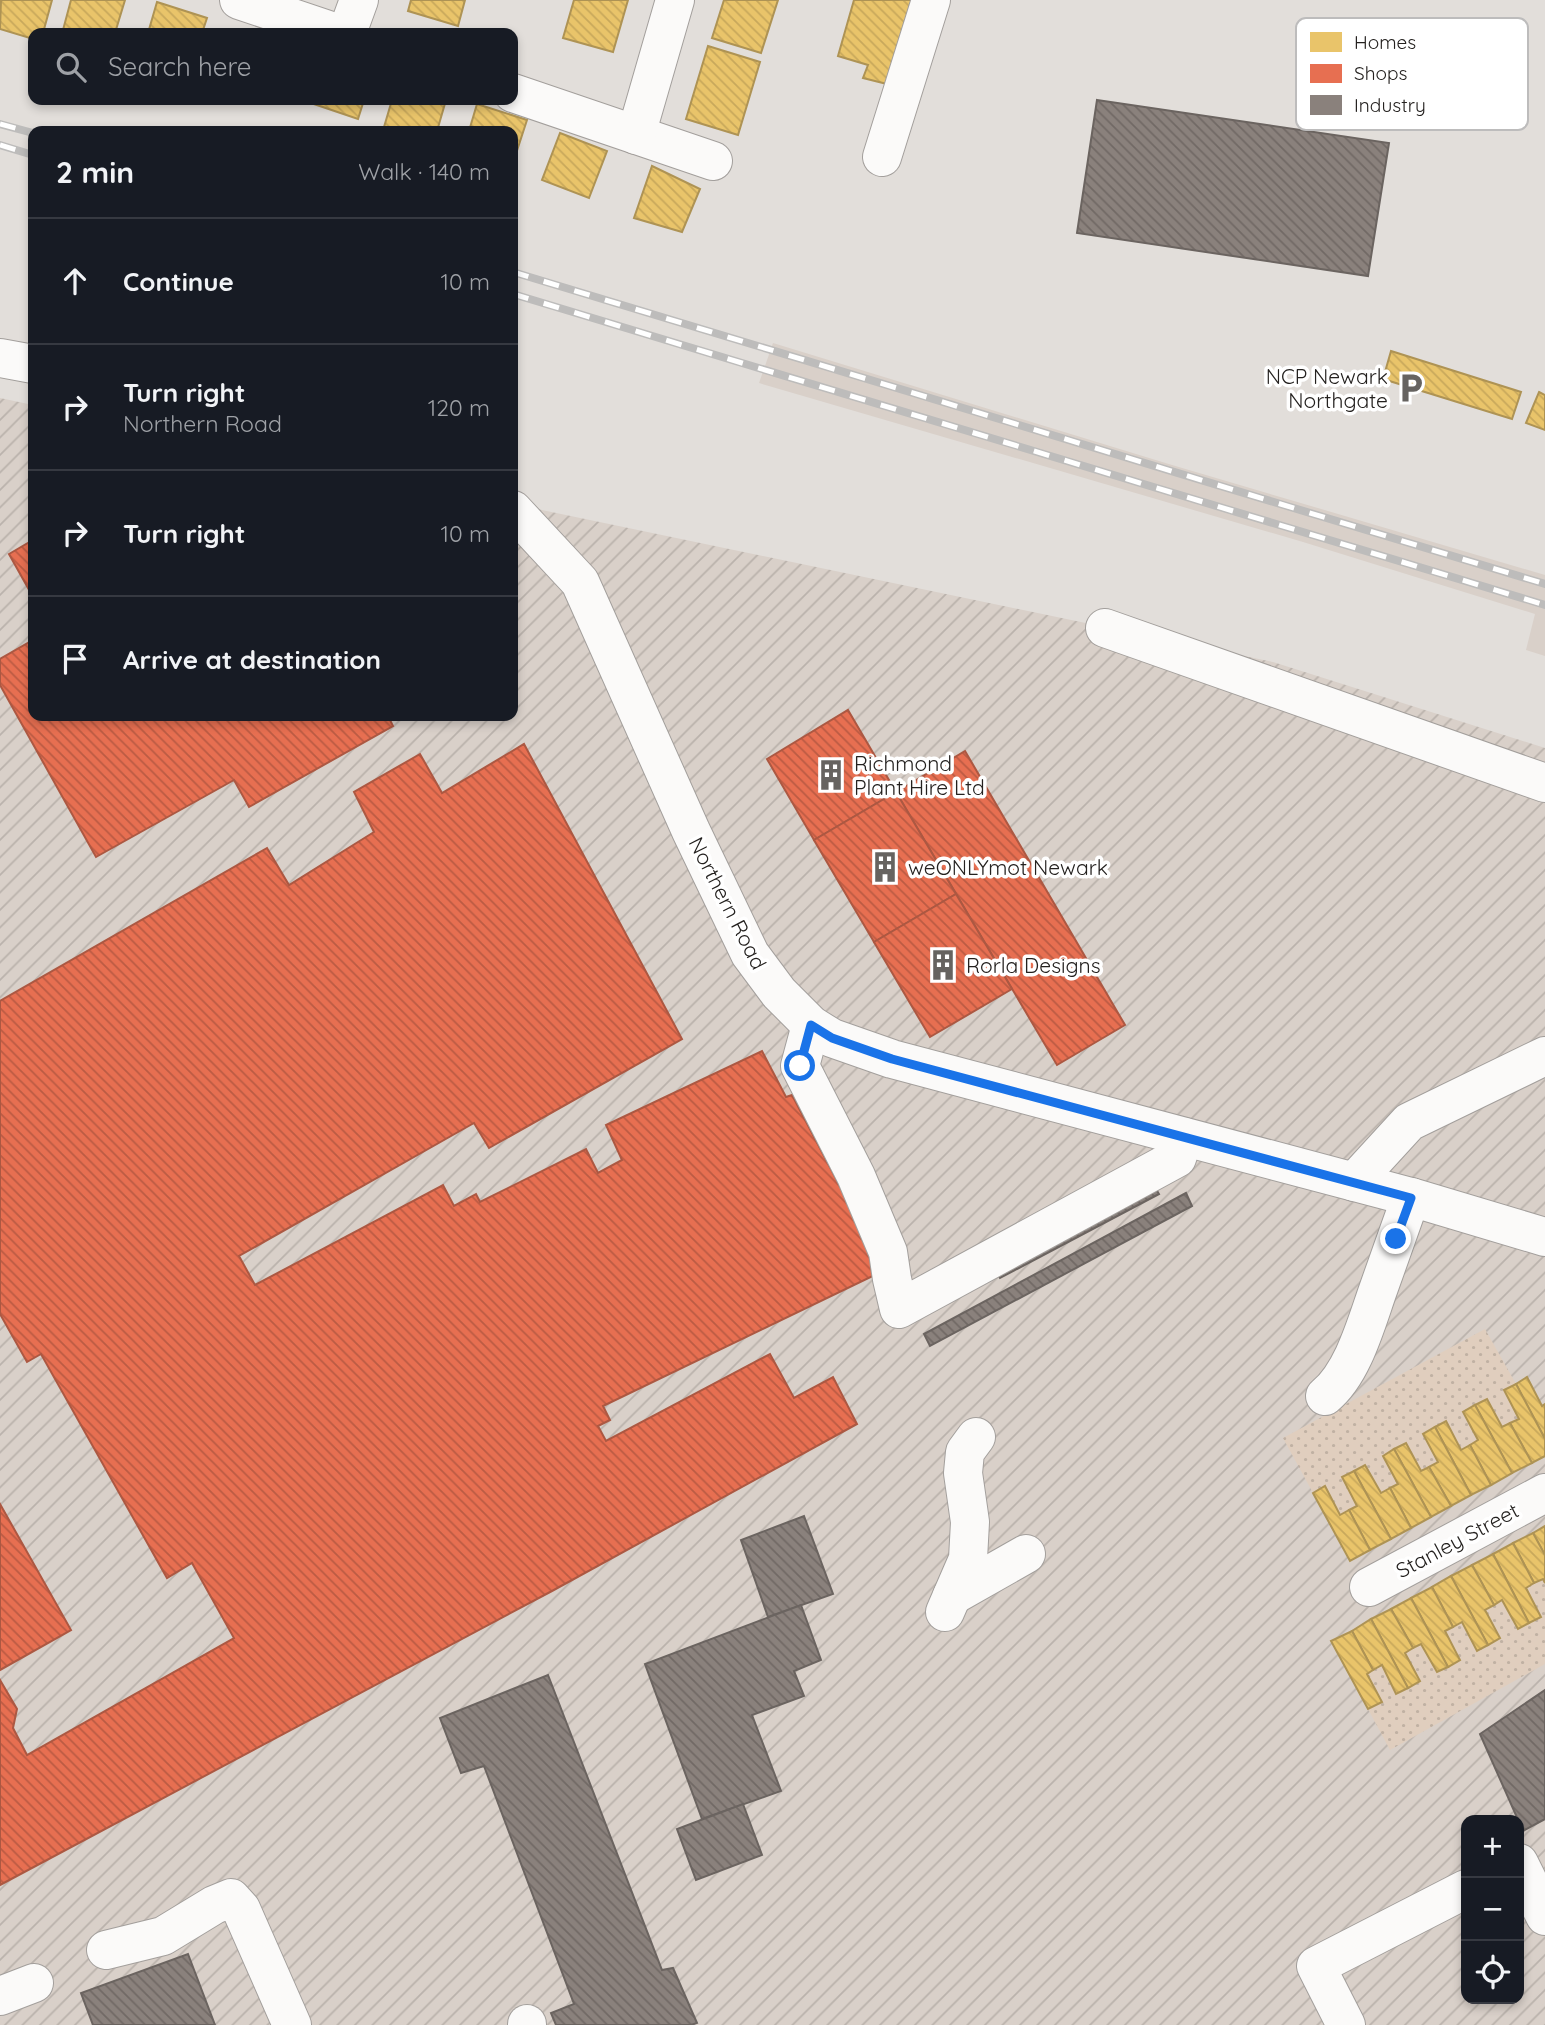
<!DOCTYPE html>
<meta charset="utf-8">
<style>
body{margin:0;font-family:Quicksand,sans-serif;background:#242831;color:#f1f3f6}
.controls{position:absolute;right:21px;bottom:21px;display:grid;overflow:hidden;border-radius:14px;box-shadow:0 4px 10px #0003}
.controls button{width:63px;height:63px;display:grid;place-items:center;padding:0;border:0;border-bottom:2px solid #363941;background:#171b24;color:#f1f3f6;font:35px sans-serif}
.stop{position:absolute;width:21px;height:21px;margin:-16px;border:5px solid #1a73e8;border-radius:50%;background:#fff}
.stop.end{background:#1a73e8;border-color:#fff;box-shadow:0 2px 7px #0008}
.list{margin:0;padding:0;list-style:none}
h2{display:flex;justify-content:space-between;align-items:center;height:91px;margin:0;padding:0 28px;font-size:30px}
h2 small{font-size:23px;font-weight:400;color:#9ea1a6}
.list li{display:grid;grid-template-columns:46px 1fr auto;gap:21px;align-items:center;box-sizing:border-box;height:126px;padding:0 28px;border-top:2px solid #363941}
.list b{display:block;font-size:26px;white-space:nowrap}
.list p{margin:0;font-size:23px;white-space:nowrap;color:#9ea1a6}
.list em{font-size:23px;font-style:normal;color:#9ea1a6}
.icon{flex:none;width:38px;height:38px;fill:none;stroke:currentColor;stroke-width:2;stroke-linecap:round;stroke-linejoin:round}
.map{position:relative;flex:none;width:1545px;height:2025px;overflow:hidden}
.search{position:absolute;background:#171b24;box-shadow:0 4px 10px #0003;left:28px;top:28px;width:490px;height:77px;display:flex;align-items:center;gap:18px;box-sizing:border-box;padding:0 24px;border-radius:14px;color:#9ea1a6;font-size:26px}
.panel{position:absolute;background:#171b24;box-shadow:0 4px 10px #0003;left:28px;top:126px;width:490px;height:595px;border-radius:14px}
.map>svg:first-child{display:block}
.built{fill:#d9d0c9}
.industrial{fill:url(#industrial-furrows);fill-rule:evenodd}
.garden{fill:url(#garden-dots)}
.homes{fill:url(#homes-back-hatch);stroke:#ae9354;stroke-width:2}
.shops{fill:url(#shops-back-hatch);stroke:#ac5842;stroke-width:2}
.industry{fill:url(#industry-back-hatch);stroke:#6b6460;stroke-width:2}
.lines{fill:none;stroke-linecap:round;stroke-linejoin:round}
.minor-casing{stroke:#a39f9c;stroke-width:40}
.minor{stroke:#fbfaf9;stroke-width:38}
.rail-casing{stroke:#bdbcbb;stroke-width:8}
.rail{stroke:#fff;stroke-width:5;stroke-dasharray:16;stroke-linecap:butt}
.route{stroke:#1a73e8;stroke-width:9}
.labels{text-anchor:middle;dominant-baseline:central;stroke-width:7;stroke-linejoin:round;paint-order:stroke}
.poi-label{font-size:21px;fill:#24211f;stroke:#fff;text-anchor:start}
.street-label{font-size:21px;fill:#24211f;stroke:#fff}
.key{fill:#fff;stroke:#bdbcbc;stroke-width:2}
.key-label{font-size:19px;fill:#24211f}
</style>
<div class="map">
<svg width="1545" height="2025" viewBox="0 0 1545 2025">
<defs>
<pattern id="industrial-furrows" width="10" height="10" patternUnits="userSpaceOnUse" patternTransform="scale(1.75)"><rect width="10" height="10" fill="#d9d0c9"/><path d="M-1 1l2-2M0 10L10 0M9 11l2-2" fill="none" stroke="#bab2ac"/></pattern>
<pattern id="garden-dots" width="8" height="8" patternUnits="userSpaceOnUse" patternTransform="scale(1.75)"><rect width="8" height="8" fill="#e0cebe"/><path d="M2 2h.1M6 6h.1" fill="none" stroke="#c0b1a3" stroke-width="1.8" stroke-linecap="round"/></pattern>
<pattern id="homes-back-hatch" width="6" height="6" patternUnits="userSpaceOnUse" patternTransform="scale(1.75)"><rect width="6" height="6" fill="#e9c46a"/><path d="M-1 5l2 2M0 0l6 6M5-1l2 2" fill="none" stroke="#c8a85b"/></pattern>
<pattern id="shops-back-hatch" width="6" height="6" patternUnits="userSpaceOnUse" patternTransform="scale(1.75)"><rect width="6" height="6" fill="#e76f51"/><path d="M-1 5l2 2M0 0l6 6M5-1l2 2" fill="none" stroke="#bb5b43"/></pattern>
<pattern id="industry-back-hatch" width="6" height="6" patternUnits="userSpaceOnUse" patternTransform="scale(1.75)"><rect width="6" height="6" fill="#8a817c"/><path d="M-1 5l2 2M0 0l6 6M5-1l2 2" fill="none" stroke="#716965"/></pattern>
</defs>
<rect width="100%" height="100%" fill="#e2deda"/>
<path class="built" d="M773 343 1172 465 1545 575V656L1526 650 1535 614 1303 542 759 383Z"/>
<path class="industrial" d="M0 398 33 405V716H513V504L1273 662 1545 748V2025H0ZM1466 1820H1519V1999H1466Z"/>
<g class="garden">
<path d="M1485 1329 1516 1384 1504 1390 1519 1419 1461 1450 1446 1421 1423 1433 1438 1462 1421 1471 1406 1443 1383 1456 1398 1484 1381 1493 1365 1465 1343 1477 1357 1506 1340 1515 1325 1487 1313 1493 1283 1438Z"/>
<path d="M1543 1579 1545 1583V1664L1390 1750 1368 1709 1382 1701 1367 1674 1382 1665 1397 1694 1420 1681 1405 1653 1421 1644 1437 1672 1460 1660 1445 1631 1462 1622 1477 1650 1500 1638 1485 1610 1502 1600 1518 1628 1541 1616 1526 1588Z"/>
</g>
<g class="homes">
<path d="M1 0H52L43 33H33V39L0 29Z"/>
<path d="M71 0H125L115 33H74L63 30Z"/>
<path d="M411 0H465L458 26 408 11Z"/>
<path d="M574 0H628L613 52 563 38Z"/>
<path d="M724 0H778L761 53 712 38Z"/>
<path d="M854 0H912L887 84 863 78 868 65 838 56Z"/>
<path d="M157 2 207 18 202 33H148Z"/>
<path d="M708 46 760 62 738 135 686 119Z"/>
<path d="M312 100H364L358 119 311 103Z"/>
<path d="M392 100H446L437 131H398L384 127Z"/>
<path d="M477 104 527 120 513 163V131H469Z"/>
<path d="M560 133 607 151 589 198 542 180Z"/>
<path d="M652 166 700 189 682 232 634 218Z"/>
<path d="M1391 351 1521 392 1512 419 1383 379Z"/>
<path d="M1539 392 1545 395V430L1526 423Z"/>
<path d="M1527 1377 1542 1406 1545 1404V1439L1516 1384Z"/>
<path d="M1516 1384 1545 1439V1456L1532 1463 1510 1423 1519 1419 1504 1390Z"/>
<path d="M1487 1399 1502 1427 1510 1423 1532 1463 1512 1473 1475 1405Z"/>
<path d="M1475 1405 1512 1473 1491 1485 1470 1445 1478 1440 1463 1412Z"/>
<path d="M1446 1421 1461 1450 1470 1445 1491 1485 1471 1495 1435 1427Z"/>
<path d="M1435 1427 1471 1495 1451 1506 1429 1467 1438 1462 1423 1434Z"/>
<path d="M1406 1443 1421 1471 1429 1467 1451 1506 1431 1517 1394 1449Z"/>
<path d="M1394 1449 1431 1517 1411 1528 1390 1488 1398 1484 1383 1456Z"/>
<path d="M1365 1465 1381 1493 1390 1488 1411 1528 1391 1539 1354 1471Z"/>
<path d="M1354 1471 1391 1539 1370 1550 1349 1510 1357 1506 1342 1477Z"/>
<path d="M1325 1486 1340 1515 1349 1510 1370 1550 1350 1561 1313 1493Z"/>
<path d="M1545 1526V1555L1533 1533Z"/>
<path d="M1533 1533 1545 1555V1583L1543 1579 1534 1583 1513 1543Z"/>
<path d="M1513 1543 1534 1583 1526 1588 1541 1617 1529 1623 1493 1554Z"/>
<path d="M1493 1554 1529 1623 1518 1629 1502 1600 1494 1605 1472 1565Z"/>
<path d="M1472 1565 1494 1605 1485 1610 1500 1638 1488 1645 1451 1576Z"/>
<path d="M1451 1576 1488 1645 1477 1651 1462 1622 1453 1627 1432 1587Z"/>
<path d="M1432 1587 1453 1627 1445 1631 1460 1660 1448 1667 1411 1598Z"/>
<path d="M1411 1598 1448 1667 1437 1672 1421 1644 1413 1648 1391 1609Z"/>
<path d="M1391 1609 1413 1648 1405 1653 1420 1681 1408 1688 1371 1619Z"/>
<path d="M1371 1619 1408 1688 1396 1694 1382 1665 1373 1670 1352 1631Z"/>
<path d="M1352 1631 1373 1670 1367 1674 1382 1702 1368 1709 1331 1641Z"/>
</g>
<g class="shops">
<path d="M33 540V597L9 554Z"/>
<path d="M33 640V716H388L393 726 249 807 234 780 96 857 0 685V659Z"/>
<path d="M848 710 896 792 814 840 767 759Z"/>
<path d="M524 744 682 1039 489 1148 474 1123 239 1256 255 1285 443 1185 454 1206 476 1194 480 1202 586 1149 598 1173 622 1160 606 1125 762 1051 786 1097 792 1095 853 1211 879 1273 603 1406 610 1420 598 1426 606 1441 770 1354 794 1398 833 1377 857 1424 552 1591 0 1885V1680L17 1709 13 1728 27 1755 234 1638 192 1563 167 1578 41 1354 27 1362 0 1314V1001L267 848 289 885 374 832 354 792 420 754 442 793Z"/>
<path d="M965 751 1125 1025 1057 1065 896 792Z"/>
<path d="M896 792 956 894 874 942 814 840Z"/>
<path d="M956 894 1012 989 930 1037 874 942Z"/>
<path d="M0 1504 71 1630 0 1670Z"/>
</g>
<g class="industry">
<path d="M1097 100 1389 143 1368 276 1077 233Z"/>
<path d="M1153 1184 1159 1194 1000 1278 995 1269Z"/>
<path d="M1186 1193 1192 1206 930 1346 924 1334Z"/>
<path d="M804 1516 833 1594 768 1617 741 1540Z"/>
<path d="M801 1605 821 1660 794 1671 804 1696 752 1715 781 1791 702 1819 645 1664Z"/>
<path d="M548 1675 662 1970 673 1968 697 2023 691 2025H556L551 2013 574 2004 484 1766 461 1773 440 1718Z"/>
<path d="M1545 1690V1819L1523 1831 1480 1734Z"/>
<path d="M743 1804 762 1855 696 1880 677 1829Z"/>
<path d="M188 1954 215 2025H93L81 1993Z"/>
</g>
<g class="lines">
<defs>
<g id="minor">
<path d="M239 0 337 33"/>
<path d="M347 33 359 0"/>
<path d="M513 93 713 161"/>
<path d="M636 135 675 0"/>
<path d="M882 157 931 0"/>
<path d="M0 358 33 364"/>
<path d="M513 510 580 582 691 831 750 954 779 993 811 1025 832 1038 892 1059 1411 1197 1545 1237"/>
<path d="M1105 628 1545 783"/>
<path d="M811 1025 800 1066 856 1176 888 1252 892 1279 899 1309 1177 1158 1184 1137"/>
<path d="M1354 1182 1409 1122 1545 1056"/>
<path d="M1325 1396C1353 1373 1366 1324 1378 1290 1389 1259 1400 1228 1411 1197"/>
<path d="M1369 1587 1545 1493"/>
<path d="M952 1596 1026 1554"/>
<path d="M945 1612 968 1559 970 1522 963 1473 965 1452 976 1437"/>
<path d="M1519 1863 1545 1916"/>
<path d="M106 1950 163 1936 214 1905 231 1898 241 1909 292 2025"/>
<path d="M0 1996 34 1983"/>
<path d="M527 2024V2025"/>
<path d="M1346 2025 1316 1966 1466 1889"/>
</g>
</defs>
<use href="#minor" class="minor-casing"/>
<use href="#minor" class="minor"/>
<defs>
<g id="rail">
<path d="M0 124 33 133"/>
<path d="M0 145 33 155"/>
<path d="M513 272 1545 584"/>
<path d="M513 294 1545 605"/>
</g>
</defs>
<use href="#rail" class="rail-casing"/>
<use href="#rail" class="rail"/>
</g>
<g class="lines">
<path class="route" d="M800 1066 811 1025 832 1038 892 1059 1411 1198 1396 1239"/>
</g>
<defs>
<symbol id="parking-bare" viewBox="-9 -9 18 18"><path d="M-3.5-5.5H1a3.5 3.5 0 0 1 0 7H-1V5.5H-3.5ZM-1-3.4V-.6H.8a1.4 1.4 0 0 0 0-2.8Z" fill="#666360" stroke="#fff" stroke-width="2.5" paint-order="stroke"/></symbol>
<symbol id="building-bare" viewBox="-9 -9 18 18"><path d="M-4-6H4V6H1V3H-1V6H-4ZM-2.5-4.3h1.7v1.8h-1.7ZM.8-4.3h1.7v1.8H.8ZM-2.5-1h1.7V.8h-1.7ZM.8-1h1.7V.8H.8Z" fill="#666360" stroke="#fff" stroke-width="2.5" paint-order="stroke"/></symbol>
</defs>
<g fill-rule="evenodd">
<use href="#parking-bare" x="1389" y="366" width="44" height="44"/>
<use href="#building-bare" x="809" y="753" width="44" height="44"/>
<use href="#building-bare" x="863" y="845" width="44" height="44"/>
<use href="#building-bare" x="921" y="943" width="44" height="44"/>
</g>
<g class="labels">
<g class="poi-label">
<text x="1388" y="376" text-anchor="end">NCP Newark<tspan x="1388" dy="24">Northgate</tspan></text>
<text x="854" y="763">Richmond<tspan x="854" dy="24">Plant Hire Ltd</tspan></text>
<text x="908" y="867">weONLYmot Newark</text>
<text x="966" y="965">Rorla Designs</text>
</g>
<g class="street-label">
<text transform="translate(728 903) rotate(63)">Northern Road</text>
<text transform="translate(1457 1540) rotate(-28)">Stanley Street</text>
</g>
</g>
<rect x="1296" y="18" width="232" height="112" rx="10" class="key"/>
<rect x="1310" y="32" width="32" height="20" fill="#e9c46a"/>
<rect x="1310" y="64" width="32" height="19" fill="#e76f51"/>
<rect x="1310" y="95" width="32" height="20" fill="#8a817c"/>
<g class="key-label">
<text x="1354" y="49">Homes</text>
<text x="1354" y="80">Shops</text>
<text x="1354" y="112">Industry</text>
</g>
</svg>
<div class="controls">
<button>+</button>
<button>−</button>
<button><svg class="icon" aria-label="locate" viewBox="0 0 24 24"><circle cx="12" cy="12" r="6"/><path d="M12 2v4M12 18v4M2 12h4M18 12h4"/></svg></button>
</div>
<div class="stop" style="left:800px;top:1066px"></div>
<div class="stop end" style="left:1396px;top:1239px"></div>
<div class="search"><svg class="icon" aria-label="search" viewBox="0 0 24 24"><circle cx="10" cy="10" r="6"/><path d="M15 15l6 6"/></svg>Search here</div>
<section class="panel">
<h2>2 min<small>Walk · 140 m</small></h2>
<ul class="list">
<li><svg class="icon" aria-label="ahead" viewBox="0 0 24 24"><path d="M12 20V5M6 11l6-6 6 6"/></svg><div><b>Continue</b></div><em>10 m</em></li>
<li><svg class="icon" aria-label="right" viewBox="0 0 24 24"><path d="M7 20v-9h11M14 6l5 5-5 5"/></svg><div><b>Turn right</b><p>Northern Road</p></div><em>120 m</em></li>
<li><svg class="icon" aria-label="right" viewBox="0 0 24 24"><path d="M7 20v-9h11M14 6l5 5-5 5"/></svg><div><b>Turn right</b></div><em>10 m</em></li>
<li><svg class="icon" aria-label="arrive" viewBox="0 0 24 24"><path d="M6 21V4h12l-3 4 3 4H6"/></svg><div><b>Arrive at destination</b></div></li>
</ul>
</section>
</div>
